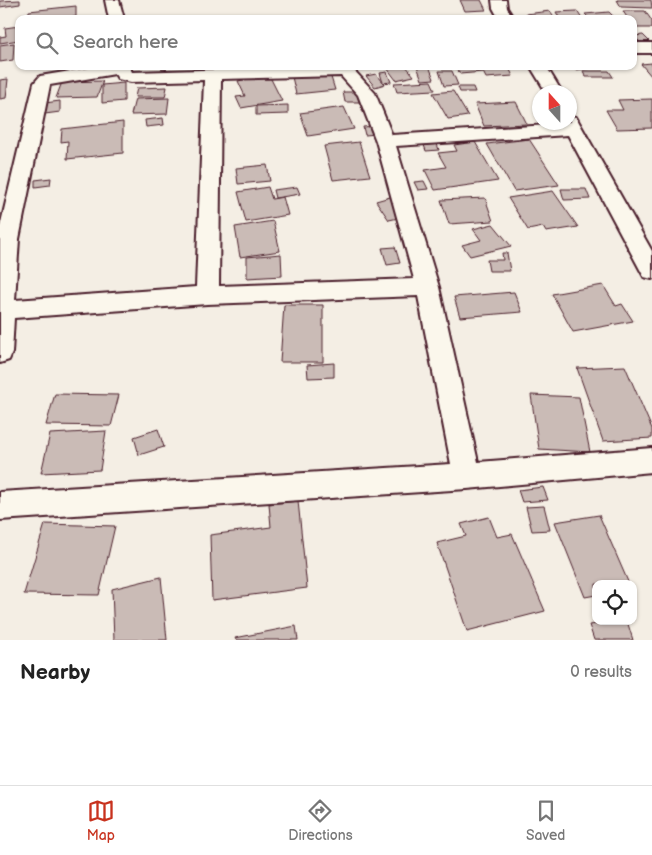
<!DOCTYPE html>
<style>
body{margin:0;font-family:"Balsamiq Sans",sans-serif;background:#f6f6f6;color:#222}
.controls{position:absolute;right:15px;bottom:15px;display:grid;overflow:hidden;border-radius:10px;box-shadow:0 1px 4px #0004}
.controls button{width:45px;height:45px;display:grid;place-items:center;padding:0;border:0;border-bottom:1px solid #e0e0e0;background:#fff;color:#222;font:25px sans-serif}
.compass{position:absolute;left:532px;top:85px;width:45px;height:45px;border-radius:50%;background:#fff;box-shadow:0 1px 4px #0004;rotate:339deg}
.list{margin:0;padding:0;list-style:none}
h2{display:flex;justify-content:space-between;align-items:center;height:65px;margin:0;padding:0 20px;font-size:21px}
h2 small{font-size:16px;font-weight:400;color:#767676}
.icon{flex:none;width:28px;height:28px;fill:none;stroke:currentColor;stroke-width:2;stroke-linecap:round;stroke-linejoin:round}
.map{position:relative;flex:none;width:652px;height:640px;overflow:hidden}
.search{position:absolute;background:#fff;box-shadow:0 1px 4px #0004;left:15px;right:15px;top:15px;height:55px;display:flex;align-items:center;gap:12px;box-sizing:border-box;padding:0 18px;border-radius:10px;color:#767676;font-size:19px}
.sheet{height:145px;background:#fff}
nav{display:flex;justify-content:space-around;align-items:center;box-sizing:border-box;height:70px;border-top:1px solid #e0e0e0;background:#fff;font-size:14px;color:#767676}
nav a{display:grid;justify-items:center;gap:2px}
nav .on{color:#c8321e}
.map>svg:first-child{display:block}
.building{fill:#cabbb6;stroke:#4a1f2b}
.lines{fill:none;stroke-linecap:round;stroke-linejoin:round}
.street-casing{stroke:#4a1f2b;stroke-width:4}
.street{fill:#fbf7ec;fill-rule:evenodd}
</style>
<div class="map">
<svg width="652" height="640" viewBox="0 0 652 640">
<rect width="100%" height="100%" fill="#f4eee4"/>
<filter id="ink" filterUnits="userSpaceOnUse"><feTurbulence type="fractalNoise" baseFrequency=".02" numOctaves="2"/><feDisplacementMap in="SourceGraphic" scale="10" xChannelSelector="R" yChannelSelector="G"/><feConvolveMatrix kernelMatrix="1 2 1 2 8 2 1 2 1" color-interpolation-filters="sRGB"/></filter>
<g filter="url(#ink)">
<g class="building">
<path d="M20 0V4L0 7V1Z"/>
<path d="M460 0H481L486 10 465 11Z"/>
<path d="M617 0H651L652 8 621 7Z"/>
<path d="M76 6V17L28 19 29 11Z"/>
<path d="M550 11 556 19H530L526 14Z"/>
<path d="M577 11 582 19H560L556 12Z"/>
<path d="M623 11H645L652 21V28H633V19H628Z"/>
<path d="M609 12 616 19H590L585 14Z"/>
<path d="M19 26V40L0 43V37L6 36 5 28Z"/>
<path d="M643 35 650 42 641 43 634 36Z"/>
<path d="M14 43 13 60 0 62V45Z"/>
<path d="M652 63V77L641 64Z"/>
<path d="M396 66H406L414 76 396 80 387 68Z"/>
<path d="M417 66H429L434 79 422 80Z"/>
<path d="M455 66H508L513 76 486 78 483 72 460 74Z"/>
<path d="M572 66H614L575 70Z"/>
<path d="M439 71H452L458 85 444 86Z"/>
<path d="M583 71H609L613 77H586Z"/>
<path d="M387 72 391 82 383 83 380 73Z"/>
<path d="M330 74 335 90 296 94 292 77Z"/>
<path d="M376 74 385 84 375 87 366 76Z"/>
<path d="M269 75 282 101 241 108 236 97 245 96 238 81Z"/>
<path d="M8 79 6 98 0 99V80Z"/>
<path d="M103 81 97 97 56 98 62 82Z"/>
<path d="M431 81 435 90 397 92 394 83Z"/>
<path d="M124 83V101L102 103V85Z"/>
<path d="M167 87 165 97H135L137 88Z"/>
<path d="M458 87H473L475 92H460Z"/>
<path d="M453 91 468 116 448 119 433 93Z"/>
<path d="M343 92H360L362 102H345Z"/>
<path d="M169 98 167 114 131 115 135 99Z"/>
<path d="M652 99V128L617 129 606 110H623L618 100Z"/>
<path d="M60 101V112L45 114V103Z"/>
<path d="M516 102 527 124 484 126 475 104Z"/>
<path d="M288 105V114L256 115V106Z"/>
<path d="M344 107 354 129 308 136 300 113Z"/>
<path d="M163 118 164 125 146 127 145 120Z"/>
<path d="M123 122V153L67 159 68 141 61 142 62 129Z"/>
<path d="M375 126 377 134 365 135 363 127Z"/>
<path d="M529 139 559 185 514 191 487 144Z"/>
<path d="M359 142 370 176 333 180 324 146Z"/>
<path d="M475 142 498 181 435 190 425 170 446 167 438 153 457 151 454 145Z"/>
<path d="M437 144 439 150 426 151 424 145Z"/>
<path d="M267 165 270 181 238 184 236 168Z"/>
<path d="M51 178 50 185 35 187V180Z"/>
<path d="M424 181 428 189 418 190 414 182Z"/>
<path d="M268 187 272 199 283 197 288 215 246 222 238 192Z"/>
<path d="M297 187 300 194 275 198 273 190Z"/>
<path d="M561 189H586L590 199 564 200Z"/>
<path d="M553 191 578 227 546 232 543 227 528 230 508 198Z"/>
<path d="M390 197 403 217 389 220 376 201Z"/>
<path d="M485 198 493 221 449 224 441 200Z"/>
<path d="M273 221 280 251 240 257 235 227Z"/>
<path d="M493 224 511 246 470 256 462 245 481 240 473 229Z"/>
<path d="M395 247 400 263 387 265 382 248Z"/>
<path d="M502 253H507L510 271H489L487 260H503Z"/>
<path d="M281 254 282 276 247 278V257Z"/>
<path d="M603 285 616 306 622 304 633 321 573 332 552 294Z"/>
<path d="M514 292 522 312 460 317 454 297Z"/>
<path d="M284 305H323V362H280Z"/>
<path d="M334 363V377L308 378 307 365Z"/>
<path d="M625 366 652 429V438L603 441 577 368Z"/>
<path d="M55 394 119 395 111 426 46 425Z"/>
<path d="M531 395 579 397 590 452 539 449Z"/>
<path d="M158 429 164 447 139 455 134 437Z"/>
<path d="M106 431 100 470 41 473 50 434Z"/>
<path d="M543 487 548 500 522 502 518 490Z"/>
<path d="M298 501 307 588 212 600 210 535 271 527 269 504Z"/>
<path d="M544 506 550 530 532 531 526 507Z"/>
<path d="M599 515 629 584H596V595L585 597 555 522Z"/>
<path d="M489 517 497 537 512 534 545 611 467 631 437 543 466 536 461 524Z"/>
<path d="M45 524 115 526 99 595 24 594Z"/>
<path d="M161 577 167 640H114L112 589Z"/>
<path d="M627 621 633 640H594L589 625Z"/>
<path d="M296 626 298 640H236L235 638Z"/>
</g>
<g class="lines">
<defs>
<g id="street">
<path d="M105 0H119L124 19H109Z"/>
<path d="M492 0H506L507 8 514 19H499L493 8Z"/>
<rect x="633" y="43" width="19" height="10"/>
<path d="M101 66H129L132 72 346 66 351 67 375 93 392 135 563 124 562 122H570V116L576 117 652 251V279L644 277 568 135 396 146 439 287 478 462 652 448V472L467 489 0 520V492L451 464 418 296 207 304 14 318 12 353 9 360 0 363V227L34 83 40 76ZM115 74 118 79 131 82 204 80 196 287 15 300 19 239 50 85ZM341 76 358 95 376 141 414 279 219 286 221 79Z"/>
<path d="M530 66H546L562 92H546Z"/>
</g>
</defs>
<use href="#street" class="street-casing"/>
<use href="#street" class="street"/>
</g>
</g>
</svg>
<div class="controls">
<button><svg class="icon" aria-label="locate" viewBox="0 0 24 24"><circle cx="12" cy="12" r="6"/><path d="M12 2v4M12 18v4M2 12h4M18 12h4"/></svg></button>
</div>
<svg class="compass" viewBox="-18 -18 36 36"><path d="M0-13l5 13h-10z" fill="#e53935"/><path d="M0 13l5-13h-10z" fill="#767676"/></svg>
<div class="search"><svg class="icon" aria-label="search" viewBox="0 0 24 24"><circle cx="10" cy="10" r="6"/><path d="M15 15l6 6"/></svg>Search here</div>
</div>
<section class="sheet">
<h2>Nearby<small>0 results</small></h2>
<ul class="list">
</ul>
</section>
<nav>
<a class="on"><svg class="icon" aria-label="map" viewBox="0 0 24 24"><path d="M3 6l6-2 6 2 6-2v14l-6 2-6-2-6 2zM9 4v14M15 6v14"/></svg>Map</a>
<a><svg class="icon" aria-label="directions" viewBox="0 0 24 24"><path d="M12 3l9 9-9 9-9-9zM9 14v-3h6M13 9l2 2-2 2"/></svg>Directions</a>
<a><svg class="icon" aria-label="saved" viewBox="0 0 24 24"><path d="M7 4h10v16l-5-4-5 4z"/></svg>Saved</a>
</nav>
